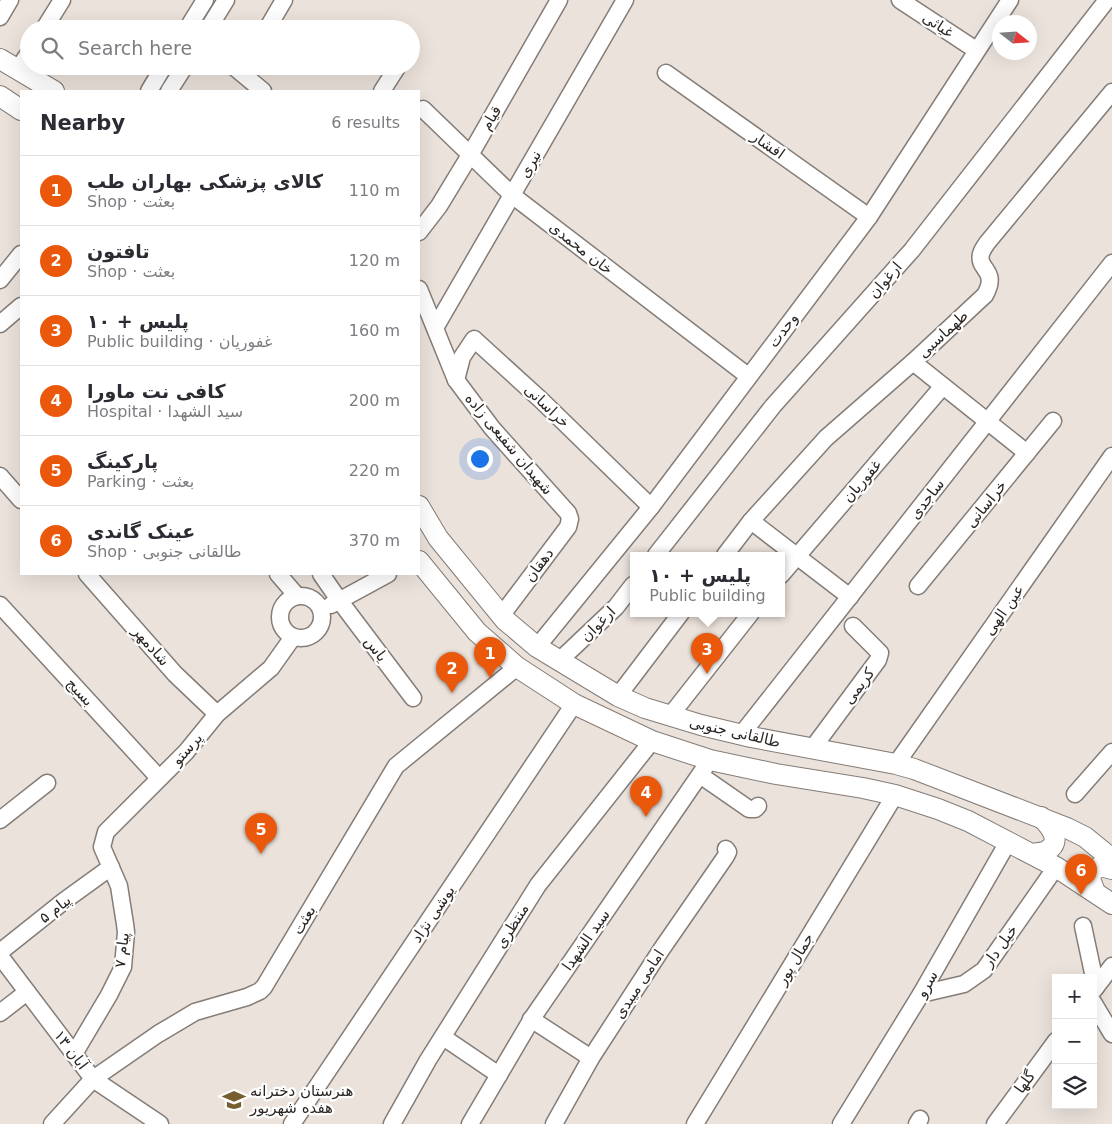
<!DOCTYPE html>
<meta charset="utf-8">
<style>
body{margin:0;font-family:"DejaVu Sans",Cairo,sans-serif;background:#f7f7f7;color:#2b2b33}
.controls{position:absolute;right:15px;bottom:15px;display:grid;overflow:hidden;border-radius:0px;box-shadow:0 5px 20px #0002}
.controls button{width:45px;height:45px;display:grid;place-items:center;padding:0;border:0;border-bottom:1px solid #e1e1e2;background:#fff;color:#2b2b33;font:25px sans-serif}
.compass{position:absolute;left:992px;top:15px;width:45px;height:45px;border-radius:50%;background:#fff;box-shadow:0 5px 20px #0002;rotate:107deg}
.you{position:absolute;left:479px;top:458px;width:18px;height:18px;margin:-12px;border:4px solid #fff;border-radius:50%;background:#1a73e8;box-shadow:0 0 0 8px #1a73e833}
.badge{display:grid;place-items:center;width:32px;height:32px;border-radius:50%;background:#ea580c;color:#fff;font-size:16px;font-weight:700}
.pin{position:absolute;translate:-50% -41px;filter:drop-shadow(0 1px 2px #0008)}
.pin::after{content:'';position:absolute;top:26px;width:18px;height:15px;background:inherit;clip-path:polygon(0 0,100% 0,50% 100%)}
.popup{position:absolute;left:630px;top:552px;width:155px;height:65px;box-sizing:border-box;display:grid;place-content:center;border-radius:0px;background:#fff;filter:drop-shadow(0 1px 4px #0005);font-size:16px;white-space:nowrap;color:#7c7c81}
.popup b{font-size:19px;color:#2b2b33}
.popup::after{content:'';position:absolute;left:50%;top:100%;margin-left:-10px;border:10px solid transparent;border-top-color:#fff}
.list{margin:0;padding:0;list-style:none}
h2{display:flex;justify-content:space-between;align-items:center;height:65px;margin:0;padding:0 20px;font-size:21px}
h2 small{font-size:16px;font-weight:400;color:#7c7c81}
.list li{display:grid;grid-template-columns:32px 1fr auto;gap:15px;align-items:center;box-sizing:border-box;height:70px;padding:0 20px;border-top:1px solid #e1e1e2}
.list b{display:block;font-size:19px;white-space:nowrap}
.list p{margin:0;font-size:16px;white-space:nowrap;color:#7c7c81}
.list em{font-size:16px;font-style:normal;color:#7c7c81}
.icon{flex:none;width:28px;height:28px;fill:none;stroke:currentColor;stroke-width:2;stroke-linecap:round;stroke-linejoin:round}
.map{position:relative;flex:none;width:1112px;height:1124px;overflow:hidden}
.search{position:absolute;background:#fff;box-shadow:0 5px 20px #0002;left:20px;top:20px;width:400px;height:55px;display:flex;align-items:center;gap:12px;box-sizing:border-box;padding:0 18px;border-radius:28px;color:#7c7c81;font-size:19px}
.panel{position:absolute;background:#fff;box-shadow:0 5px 20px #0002;left:20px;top:90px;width:400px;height:485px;border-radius:0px}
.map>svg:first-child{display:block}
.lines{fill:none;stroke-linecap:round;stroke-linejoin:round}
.minor-casing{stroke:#847c77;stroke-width:19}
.major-casing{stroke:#847c77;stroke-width:22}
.minor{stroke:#fff;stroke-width:16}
.major{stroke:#fff;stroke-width:20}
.labels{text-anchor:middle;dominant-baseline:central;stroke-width:4.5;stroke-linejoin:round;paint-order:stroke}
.street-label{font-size:15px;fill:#2b2725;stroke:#fff}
.poi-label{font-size:15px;fill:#2b2725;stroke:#fff;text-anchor:start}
</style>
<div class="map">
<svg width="1112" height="1124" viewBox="0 0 1112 1124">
<rect width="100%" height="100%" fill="#ebe2db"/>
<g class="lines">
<defs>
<g id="minor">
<path d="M900 0 976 50"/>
<path d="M0 17 10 0"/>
<path d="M44 29 62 0"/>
<path d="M187 29 205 0"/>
<path d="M208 29 226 0"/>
<path d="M267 29 284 0"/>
<path d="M233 66 263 91"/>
<path d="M18 69 29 53"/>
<path d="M666 73 869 217"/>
<path d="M149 91 164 66"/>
<path d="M169 91 185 66"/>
<path d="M382 91 398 66"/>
<path d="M423 109 512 195 748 376"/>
<path d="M419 232 439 206 470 155 559 0"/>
<path d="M0 280 21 254"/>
<path d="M419 289 456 380 492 428 568 513 570 519 568 527 501 616"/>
<path d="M0 324 21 306"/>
<path d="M435 328 625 0"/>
<path d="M913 362 1027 453"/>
<path d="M456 380 462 357 474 339 541 400 651 507"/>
<path d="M0 476 21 500"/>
<path d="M751 521 850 597"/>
<path d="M656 555 773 406 912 250 1107 0"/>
<path d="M725 555 751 521 826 438 913 362 985 295C999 270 977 270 981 254 982 250 985 246 987 243L1112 92"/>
<path d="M87 574 175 674 217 714"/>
<path d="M278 574 297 596"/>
<path d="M321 574 339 600 413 698"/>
<path d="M781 575 943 386"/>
<path d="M918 586 1053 421"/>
<circle cx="301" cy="617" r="21"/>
<path d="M0 605 159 778"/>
<path d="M331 605 388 574"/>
<path d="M537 647 651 507 869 217 1010 0"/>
<path d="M559 661 616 607 633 585"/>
<path d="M618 696 681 613"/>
<path d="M670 716 751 613"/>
<path d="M741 735 1112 263"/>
<path d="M812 749 878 660 880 653 853 626"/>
<path d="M896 764 1112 456"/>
<path d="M700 775 749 809H755L758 806"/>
<path d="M1075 794 1112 752"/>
<path d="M0 820 47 783"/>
<path d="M1083 926 1096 987"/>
<path d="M0 952 64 901 111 867"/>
<path d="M0 956 93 1079 160 1124"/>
<path d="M1093 991 1112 966"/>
<path d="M921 994 964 984 984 970 1056 867"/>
<path d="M1093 1002 1112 1034"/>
<path d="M0 1013 27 992"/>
<path d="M531 1019 591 1058"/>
<path d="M443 1037 499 1075"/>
<path d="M74 1054 109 995 123 967 126 932 125 924 119 886 102 847 106 832 186 752 217 714 271 668 293 637"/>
<path d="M52 1124 93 1079 158 1034 195 1012 247 997 260 991 264 987 396 766 517 667"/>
<path d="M292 1124 574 704"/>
<path d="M392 1124 428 1060 538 885 652 741"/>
<path d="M470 1124 533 1017 710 760"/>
<path d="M554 1124 591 1058 661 950 726 856 728 852 726 849"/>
<path d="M695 1124 895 795"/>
<path d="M841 1124 921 994 1008 842"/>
<path d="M917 1124 920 1119"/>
<path d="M995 1124 1056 1041"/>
</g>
<g id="major">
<path d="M0 59 54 91"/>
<path d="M0 96 21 110"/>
<path d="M419 506 438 538 505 620 537 647 618 696 645 708 701 725 751 737 896 764 914 769 1067 828 1085 837 1112 859"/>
<path d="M419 561 477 632 517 667 574 704 652 741 710 760 776 774 863 788 895 795 938 809 968 821 1056 867 1112 904"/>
<path d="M1033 854C1037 853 1045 853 1048 850 1063 840 1049 825 1041 817"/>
<path d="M1095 892 1089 876 1094 870 1101 866 1112 869"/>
</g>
</defs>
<use href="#minor" class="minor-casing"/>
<use href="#major" class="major-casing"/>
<use href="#minor" class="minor"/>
<use href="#major" class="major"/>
</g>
<defs>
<symbol id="school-bare" viewBox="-9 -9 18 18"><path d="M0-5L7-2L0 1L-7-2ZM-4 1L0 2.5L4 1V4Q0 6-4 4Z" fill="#775e2f" stroke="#fff" stroke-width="2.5" paint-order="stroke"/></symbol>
</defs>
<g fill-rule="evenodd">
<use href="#school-bare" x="218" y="1084" width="32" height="32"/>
</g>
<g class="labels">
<g class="street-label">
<text transform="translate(938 25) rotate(33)">غیاثی</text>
<text transform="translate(491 118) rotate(-60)">قیام</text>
<text transform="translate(768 145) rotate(35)">افشار</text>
<text transform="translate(530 164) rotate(-60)">نیری</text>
<text transform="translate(581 248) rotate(38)">خان محمدی</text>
<text transform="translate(885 280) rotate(-49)">ارغوان</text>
<text transform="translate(783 330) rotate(-53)">وحدت</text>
<text transform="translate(943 334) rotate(-43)">طهماسبی</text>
<text transform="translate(547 406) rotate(43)">خراسانی</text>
<text transform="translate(509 444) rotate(50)">شهیدان شفیعی زاده</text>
<text transform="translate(862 481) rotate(-49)">غفوریان</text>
<text transform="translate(927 499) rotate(-52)">ساجدی</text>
<text transform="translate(986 504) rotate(-51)">خراسانی</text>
<text transform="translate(539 565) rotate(-53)">دهقان</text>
<text transform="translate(1004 610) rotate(-55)">عین الهی</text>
<text transform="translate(598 624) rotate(-45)">ارغوان</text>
<text transform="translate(151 646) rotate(49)">شادمهر</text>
<text transform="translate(376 649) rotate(53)">یاس</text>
<text transform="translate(859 686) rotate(-53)">کریمی</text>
<text transform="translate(80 692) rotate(47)">بسیج</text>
<text transform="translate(735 732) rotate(13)">طالقانی جنوبی</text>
<text transform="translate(187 749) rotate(-48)">پرستو</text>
<text transform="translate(55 909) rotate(-38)">پیام ۵</text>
<text transform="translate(433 914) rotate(-56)">یوشی نژاد</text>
<text transform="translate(304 920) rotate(-59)">بعثت</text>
<text transform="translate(512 926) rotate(-58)">منتظری</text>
<text transform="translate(586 940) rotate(-55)">سید الشهدا</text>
<text transform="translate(1000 946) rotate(-54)">خیل دار</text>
<text transform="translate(122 950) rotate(-83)">پیام ۷</text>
<text transform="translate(795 959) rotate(-59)">جمال پور</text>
<text transform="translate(639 984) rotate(-57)">امامی میبدی</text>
<text transform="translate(927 984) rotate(-60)">سرو</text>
<text transform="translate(71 1050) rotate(53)">۱۳ آبان</text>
<text transform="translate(1025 1082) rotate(-54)">گلها</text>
</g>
<g class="poi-label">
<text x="250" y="1091">هنرستان دخترانه<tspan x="250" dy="17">هفده شهریور</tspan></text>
</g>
</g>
</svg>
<div class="controls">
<button>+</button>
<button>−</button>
<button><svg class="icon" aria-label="layers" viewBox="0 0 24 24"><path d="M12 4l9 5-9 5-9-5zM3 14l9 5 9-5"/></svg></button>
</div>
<svg class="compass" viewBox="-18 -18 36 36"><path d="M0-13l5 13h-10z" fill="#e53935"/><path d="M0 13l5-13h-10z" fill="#7c7c81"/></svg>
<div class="you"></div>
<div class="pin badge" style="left:490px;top:678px">1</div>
<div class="pin badge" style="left:452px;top:693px">2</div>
<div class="pin badge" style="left:707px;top:674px">3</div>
<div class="popup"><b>پلیس + ۱۰</b>Public building</div>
<div class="pin badge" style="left:646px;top:817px">4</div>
<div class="pin badge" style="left:261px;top:854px">5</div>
<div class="pin badge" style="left:1081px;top:895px">6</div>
<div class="search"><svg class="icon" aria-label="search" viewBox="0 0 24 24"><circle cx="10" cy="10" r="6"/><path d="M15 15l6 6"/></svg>Search here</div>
<section class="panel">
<h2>Nearby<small>6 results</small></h2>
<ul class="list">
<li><span class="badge">1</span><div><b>کالای پزشکی بهاران طب</b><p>Shop · بعثت</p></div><em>110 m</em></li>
<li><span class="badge">2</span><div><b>تافتون</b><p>Shop · بعثت</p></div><em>120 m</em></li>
<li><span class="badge">3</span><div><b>پلیس + ۱۰</b><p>Public building · غفوریان</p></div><em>160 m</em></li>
<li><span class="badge">4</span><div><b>کافی نت ماورا</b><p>Hospital · سید الشهدا</p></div><em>200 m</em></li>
<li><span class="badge">5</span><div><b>پارکینگ</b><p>Parking · بعثت</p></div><em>220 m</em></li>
<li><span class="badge">6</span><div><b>عینک گاندی</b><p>Shop · طالقانی جنوبی</p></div><em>370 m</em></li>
</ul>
</section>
</div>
